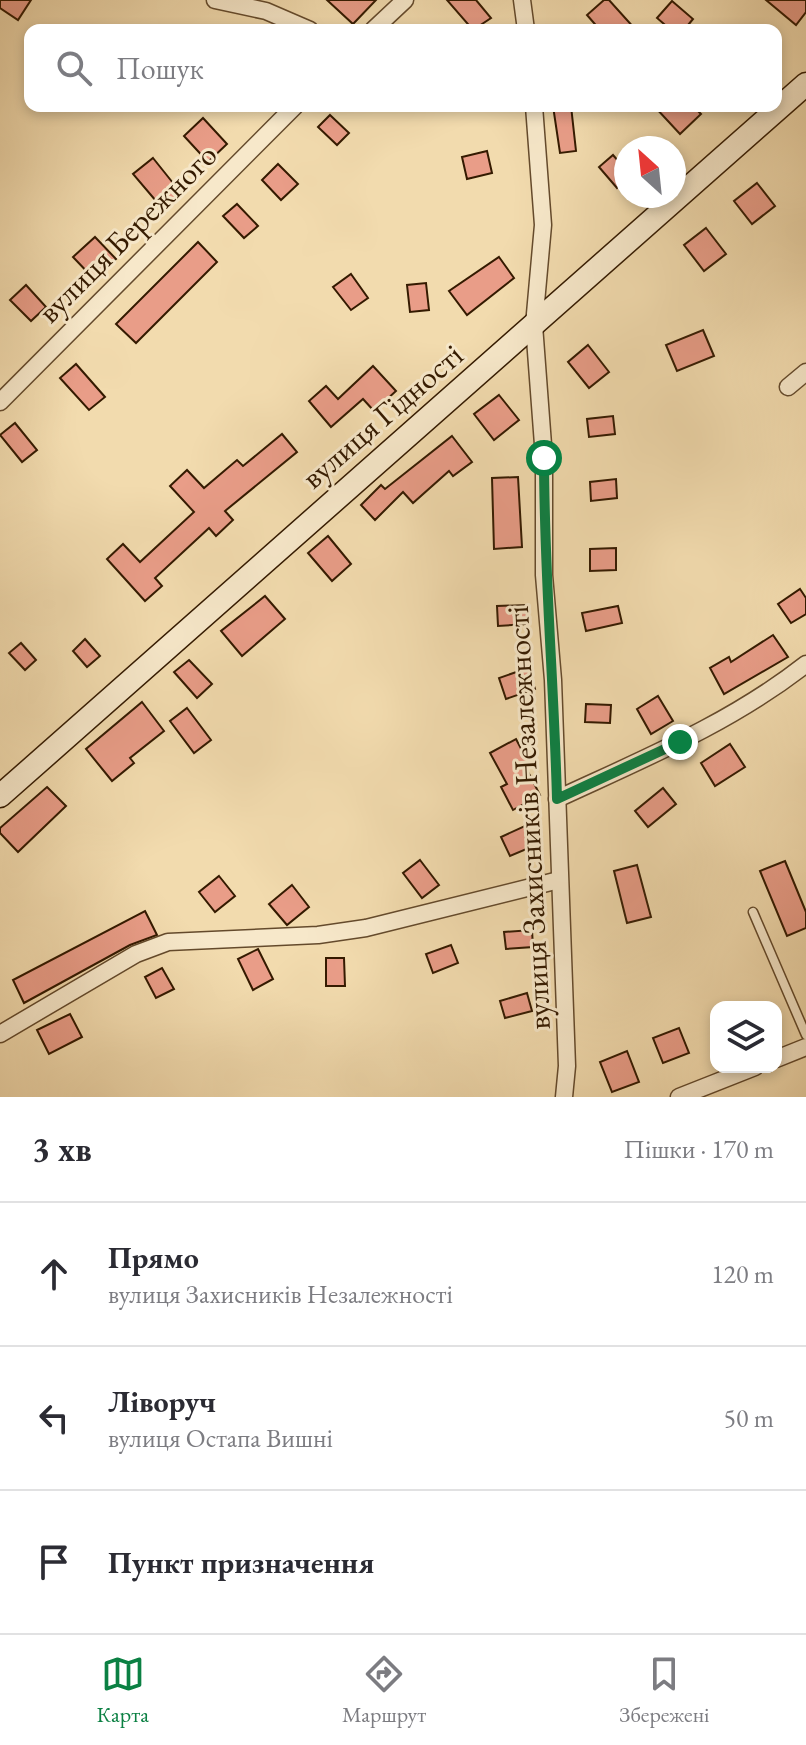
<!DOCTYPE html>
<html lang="uk">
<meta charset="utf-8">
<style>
body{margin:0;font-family:"EB Garamond",serif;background:#f2f2f3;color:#2b2b33}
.controls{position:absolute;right:24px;bottom:24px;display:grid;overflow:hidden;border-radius:16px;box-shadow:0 4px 12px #0003}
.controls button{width:72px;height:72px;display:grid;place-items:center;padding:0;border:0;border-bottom:2px solid #e1e1e2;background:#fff;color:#2b2b33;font:40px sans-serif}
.compass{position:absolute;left:614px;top:136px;width:72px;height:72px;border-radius:50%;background:#fff;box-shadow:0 4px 12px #0003;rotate:333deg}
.stop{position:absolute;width:24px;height:24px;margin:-18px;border:6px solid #0b8043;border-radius:50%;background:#fff}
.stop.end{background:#0b8043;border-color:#fff;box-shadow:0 2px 8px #0008}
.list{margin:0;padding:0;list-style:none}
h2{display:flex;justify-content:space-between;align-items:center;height:104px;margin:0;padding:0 32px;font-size:34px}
h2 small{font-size:26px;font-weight:400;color:#7c7c81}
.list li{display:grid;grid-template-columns:52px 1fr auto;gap:24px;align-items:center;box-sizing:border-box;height:144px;padding:0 32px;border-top:2px solid #e1e1e2}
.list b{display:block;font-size:30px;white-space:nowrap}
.list p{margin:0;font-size:26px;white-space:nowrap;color:#7c7c81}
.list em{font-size:26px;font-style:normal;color:#7c7c81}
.icon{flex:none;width:44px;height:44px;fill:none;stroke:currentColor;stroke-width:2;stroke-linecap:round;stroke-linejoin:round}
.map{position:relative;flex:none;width:806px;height:1097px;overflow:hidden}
.search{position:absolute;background:#fff;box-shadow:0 4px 12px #0003;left:24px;right:24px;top:24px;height:88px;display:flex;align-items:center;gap:20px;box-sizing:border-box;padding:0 28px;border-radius:16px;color:#7c7c81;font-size:30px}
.sheet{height:536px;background:#fff}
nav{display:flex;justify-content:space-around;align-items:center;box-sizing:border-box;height:112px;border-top:2px solid #e1e1e2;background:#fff;font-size:22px;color:#7c7c81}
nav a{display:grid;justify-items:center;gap:4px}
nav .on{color:#0b8043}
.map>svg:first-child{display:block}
.building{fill:#e99d88;stroke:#341a00;stroke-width:2}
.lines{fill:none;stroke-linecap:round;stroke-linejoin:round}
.lane-casing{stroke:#644a2c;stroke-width:11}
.street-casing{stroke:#644a2c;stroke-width:19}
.secondary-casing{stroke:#341a00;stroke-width:25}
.lane{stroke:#f7e8ca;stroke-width:8}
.street{stroke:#f7e8ca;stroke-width:16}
.secondary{stroke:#f7e8ca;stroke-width:22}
.route{stroke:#0b8043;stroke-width:10}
.labels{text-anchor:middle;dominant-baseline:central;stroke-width:6;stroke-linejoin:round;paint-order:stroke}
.street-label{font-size:32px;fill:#341a00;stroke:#f7e8ca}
</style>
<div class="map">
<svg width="806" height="1097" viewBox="0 0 806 1097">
<rect width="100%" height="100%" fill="#f2dbae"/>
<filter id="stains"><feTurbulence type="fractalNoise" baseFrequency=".0025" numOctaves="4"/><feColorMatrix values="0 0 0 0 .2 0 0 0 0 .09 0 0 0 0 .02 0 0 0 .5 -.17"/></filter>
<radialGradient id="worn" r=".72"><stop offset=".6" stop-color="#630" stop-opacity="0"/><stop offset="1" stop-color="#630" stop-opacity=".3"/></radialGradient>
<g class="building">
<path d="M0 0H31L18 20 0 8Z"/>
<path d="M327 0H376L353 24Z"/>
<path d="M447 0H476L491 18 473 30Z"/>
<path d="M604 0H609L636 30H600L587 15Z"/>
<path d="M766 0H806V12L796 25Z"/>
<path d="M672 1 693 19 684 30H671L657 18Z"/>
<path d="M553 106H571L576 151 560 153Z"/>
<path d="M654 106H693L701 114 680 134Z"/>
<path d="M330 115 349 133 337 145 318 127Z"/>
<path d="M203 118 227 144 208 162 184 136Z"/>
<path d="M487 151 492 173 467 179 462 157Z"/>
<path d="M613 155 626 170V179L617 188 599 167Z"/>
<path d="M153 158 181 193 162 208 133 174Z"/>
<path d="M278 164 298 184 281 200 262 180Z"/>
<path d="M757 183 775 206 752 224 734 201Z"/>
<path d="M237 204 258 226 244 238 223 216Z"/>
<path d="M706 228 726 254 704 271 684 245Z"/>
<path d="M95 237 116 259 94 279 73 257Z"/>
<path d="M198 242 217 262 136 343 116 324Z"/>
<path d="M499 257 514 278 467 315 449 291Z"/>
<path d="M351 274 368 298 351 310 333 287Z"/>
<path d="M426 283 429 310 410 312 407 285Z"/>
<path d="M26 285 46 307 31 321 10 300Z"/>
<path d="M703 330 714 356 677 371 666 345Z"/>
<path d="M588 345 609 372 589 388 568 362Z"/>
<path d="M76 364 105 397 89 410 60 378Z"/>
<path d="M373 366 396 391 374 411 363 399 331 427 309 401 326 386 338 399Z"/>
<path d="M499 395 519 420 494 440 474 414Z"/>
<path d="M613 416 615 434 589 437 587 419Z"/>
<path d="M15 423 37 450 22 462 0 435Z"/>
<path d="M282 434 297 452 225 511 233 520 216 536 209 528 155 578 162 586 145 601 107 559 123 544 140 562 194 512 170 486 187 470 204 488 237 460 243 466Z"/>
<path d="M452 436 472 462 453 476 449 471 413 503 403 492 375 520 361 505 381 485 385 489Z"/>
<path d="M518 477 522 547 494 549 492 478Z"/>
<path d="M616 479 617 498 591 501 590 482Z"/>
<path d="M328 536 351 564 332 581 308 553Z"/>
<path d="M616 548V570L590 571V549Z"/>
<path d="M800 589 806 598V614L791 623 778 604Z"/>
<path d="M265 596 285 619 242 656 221 631Z"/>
<path d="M527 605 528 624 498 626 497 606Z"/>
<path d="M618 606 622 623 586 631 582 613Z"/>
<path d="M773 635 788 657 724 694 710 668 729 657 731 662Z"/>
<path d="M85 639 100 656 87 667 73 651Z"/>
<path d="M21 643 36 660 25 670 9 653Z"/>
<path d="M189 660 212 684 197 698 174 672Z"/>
<path d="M528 668 535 689 506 699 499 678Z"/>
<path d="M658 696 673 721 651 734 637 709Z"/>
<path d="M142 702 164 731 130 758 134 763 112 781 86 749Z"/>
<path d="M586 704 611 705 610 723 585 722Z"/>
<path d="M187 708 211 740 194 753 170 721Z"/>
<path d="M516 739 528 762 524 764 540 795 513 810 501 787 507 784 490 753Z"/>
<path d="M730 744 745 767 715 786 701 763Z"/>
<path d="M47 787 66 806 18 852 0 833V828Z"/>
<path d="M663 788 676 804 648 827 635 811Z"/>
<path d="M527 825 536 845 510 856 501 837Z"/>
<path d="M420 860 439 885 422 898 403 873Z"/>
<path d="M785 861 806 912V928L787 936 760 871Z"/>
<path d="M637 865 651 917 627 923 614 871Z"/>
<path d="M219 876 235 896 215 912 199 892Z"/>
<path d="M292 885 309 907 287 925 269 904Z"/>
<path d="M145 911 157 935 130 945 24 1003 13 980Z"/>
<path d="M532 930 533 947 506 949 504 932Z"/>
<path d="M451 945 458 963 433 973 426 954Z"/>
<path d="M258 949 273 979 253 990 238 959Z"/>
<path d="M326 958H344L345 986H326Z"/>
<path d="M162 968 174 989 156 998 145 977Z"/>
<path d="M527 993 532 1011 505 1018 500 1001Z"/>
<path d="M70 1014 82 1037 49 1054 37 1030Z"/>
<path d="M679 1028 689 1053 663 1063 653 1038Z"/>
<path d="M627 1051 639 1082 612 1092 600 1062Z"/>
</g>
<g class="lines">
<defs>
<path id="lane" d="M753 912 806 1035"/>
<g id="street">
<path d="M215 0 266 11 310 30"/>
<path d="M522 0 526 30"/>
<path d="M373 30 405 0"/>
<path d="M534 106 543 225 534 325 544 458V575L553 680 567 1066 564 1097"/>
<path d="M788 387 806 372"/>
<path d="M0 402 295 106"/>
<path d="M557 799C643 759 731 723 806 664"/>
<path d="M0 1034 136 954 168 942 318 935 366 928 559 880"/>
<path d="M776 1059 806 1047"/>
<path d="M679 1097 755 1067"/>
</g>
<path id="secondary" d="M0 796 806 84"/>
</defs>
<use href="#lane" class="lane-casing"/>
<use href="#street" class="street-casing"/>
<use href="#secondary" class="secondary-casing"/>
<use href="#lane" class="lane"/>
<use href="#street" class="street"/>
<use href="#secondary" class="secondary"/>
</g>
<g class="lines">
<path class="route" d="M544 458C544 572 554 685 557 799L680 742"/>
</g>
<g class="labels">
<g class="street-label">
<text transform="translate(127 233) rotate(-45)">вулиця Бережного</text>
<text transform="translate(382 416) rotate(-41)">вулиця Гідності</text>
<text transform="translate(528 818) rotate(-93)">вулиця Захисників Незалежності</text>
</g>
</g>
<rect width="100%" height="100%" filter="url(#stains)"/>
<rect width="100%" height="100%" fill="url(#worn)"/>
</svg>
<div class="controls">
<button><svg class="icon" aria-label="layers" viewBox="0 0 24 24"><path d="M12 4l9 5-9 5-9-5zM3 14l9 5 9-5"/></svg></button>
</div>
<svg class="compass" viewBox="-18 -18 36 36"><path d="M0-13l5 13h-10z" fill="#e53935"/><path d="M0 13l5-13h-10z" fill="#7c7c81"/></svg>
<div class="stop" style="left:544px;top:458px"></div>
<div class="stop end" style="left:680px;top:742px"></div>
<div class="search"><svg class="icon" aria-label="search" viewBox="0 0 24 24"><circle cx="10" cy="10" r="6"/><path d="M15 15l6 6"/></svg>Пошук</div>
</div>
<section class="sheet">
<h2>3 хв<small>Пішки · 170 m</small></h2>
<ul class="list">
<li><svg class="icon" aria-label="ahead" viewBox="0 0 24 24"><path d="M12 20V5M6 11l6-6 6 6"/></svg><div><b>Прямо</b><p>вулиця Захисників Незалежності</p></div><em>120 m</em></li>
<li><svg class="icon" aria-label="left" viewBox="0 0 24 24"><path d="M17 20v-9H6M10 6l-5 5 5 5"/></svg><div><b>Ліворуч</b><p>вулиця Остапа Вишні</p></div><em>50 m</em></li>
<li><svg class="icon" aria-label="arrive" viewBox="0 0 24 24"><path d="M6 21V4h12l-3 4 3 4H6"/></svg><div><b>Пункт призначення</b></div></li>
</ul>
</section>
<nav>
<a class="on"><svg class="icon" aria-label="map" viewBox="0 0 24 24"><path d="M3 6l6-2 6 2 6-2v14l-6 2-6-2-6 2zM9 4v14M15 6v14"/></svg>Карта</a>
<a><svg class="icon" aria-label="directions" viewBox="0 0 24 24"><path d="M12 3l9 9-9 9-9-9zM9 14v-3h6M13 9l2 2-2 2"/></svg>Маршрут</a>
<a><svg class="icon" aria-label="saved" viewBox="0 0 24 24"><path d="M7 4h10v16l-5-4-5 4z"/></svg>Збережені</a>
</nav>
